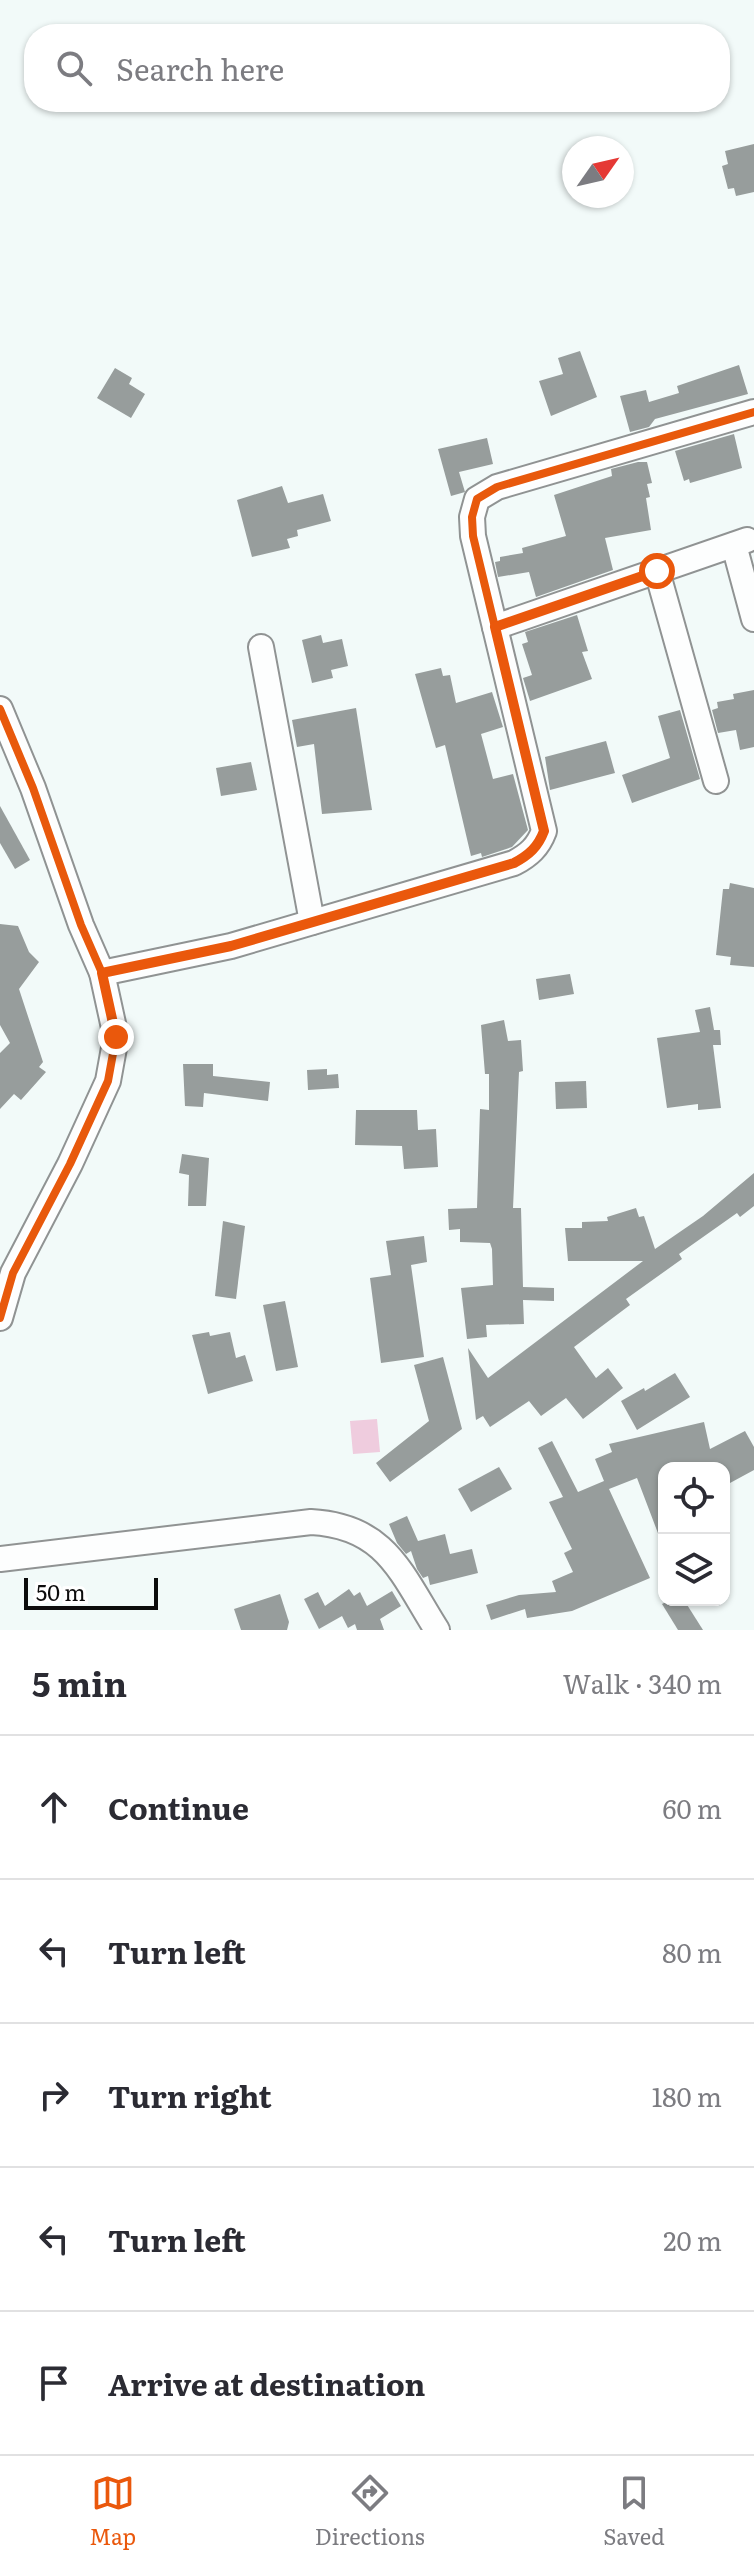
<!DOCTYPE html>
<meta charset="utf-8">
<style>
body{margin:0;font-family:Literata,serif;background:#f7f7f7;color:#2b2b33}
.controls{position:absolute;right:24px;bottom:24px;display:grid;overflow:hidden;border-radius:16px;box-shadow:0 2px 6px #0004}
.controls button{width:72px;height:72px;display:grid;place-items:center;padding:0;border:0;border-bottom:2px solid #e1e1e2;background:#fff;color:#2b2b33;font:40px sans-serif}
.compass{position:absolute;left:562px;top:136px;width:72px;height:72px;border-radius:50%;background:#fff;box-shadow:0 2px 6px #0004;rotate:56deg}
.scale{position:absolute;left:24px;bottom:20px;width:134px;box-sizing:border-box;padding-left:8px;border:4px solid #0c0c0c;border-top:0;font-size:22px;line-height:28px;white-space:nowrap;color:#0c0c0c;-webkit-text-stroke:6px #fff;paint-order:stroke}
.stop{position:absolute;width:24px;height:24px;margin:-18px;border:6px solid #ea580c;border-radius:50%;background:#fff}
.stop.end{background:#ea580c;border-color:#fff;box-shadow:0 2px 8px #0008}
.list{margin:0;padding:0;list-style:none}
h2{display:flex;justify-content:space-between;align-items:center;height:104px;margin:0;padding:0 32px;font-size:34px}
h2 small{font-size:26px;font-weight:400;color:#7c7c81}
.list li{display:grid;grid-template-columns:52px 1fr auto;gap:24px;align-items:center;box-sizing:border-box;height:144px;padding:0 32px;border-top:2px solid #e1e1e2}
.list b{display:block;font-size:30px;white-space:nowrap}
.list em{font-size:26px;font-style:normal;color:#7c7c81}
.icon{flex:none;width:44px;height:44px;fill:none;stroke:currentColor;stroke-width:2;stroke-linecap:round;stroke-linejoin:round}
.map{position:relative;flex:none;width:754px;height:1630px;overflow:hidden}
.search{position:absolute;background:#fff;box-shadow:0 2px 6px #0004;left:24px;right:24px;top:24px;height:88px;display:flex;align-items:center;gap:20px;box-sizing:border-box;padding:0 28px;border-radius:32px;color:#7c7c81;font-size:30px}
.sheet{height:824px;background:#fff}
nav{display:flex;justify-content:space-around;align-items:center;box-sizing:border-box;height:112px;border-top:2px solid #e1e1e2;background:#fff;font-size:22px;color:#7c7c81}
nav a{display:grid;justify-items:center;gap:4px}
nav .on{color:#ea580c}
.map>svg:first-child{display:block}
.water{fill:#efccde}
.building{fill:#979d9c}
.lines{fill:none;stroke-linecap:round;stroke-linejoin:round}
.minor-casing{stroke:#909393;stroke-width:28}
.minor{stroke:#fdfefe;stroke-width:24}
.cycleway-casing{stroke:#fff;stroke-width:13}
.cycleway{stroke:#e8590c;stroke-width:8}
.route{stroke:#ea580c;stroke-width:10}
</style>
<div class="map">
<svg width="754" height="1630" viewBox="0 0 754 1630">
<rect width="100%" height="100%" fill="#f2faf9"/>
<path class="water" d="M377 1419 380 1452 353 1454 350 1421Z"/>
<g class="building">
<path d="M754 144V192L736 196 734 188 728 189 722 166 728 164 725 151Z"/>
<path d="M580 351 597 397 551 416 539 381 563 374 558 358Z"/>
<path d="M739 365 748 394 655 419 649 427 630 432 620 396 646 390 649 402 679 393 677 386Z"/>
<path d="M115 368 132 378 129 384 145 394 131 418 97 398Z"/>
<path d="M734 434 742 468 690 483 689 479 684 481 675 451Z"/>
<path d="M487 438 493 464 459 472 465 492 451 496 438 449Z"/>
<path d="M638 462H647L652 483 647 484 650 497 646 498 651 530 605 538 613 570 536 597 529 572 498 577 495 562 500 561V557L523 553 522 548 566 536 554 495 612 476 611 469Z"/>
<path d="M282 486 288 503 323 494 331 521 297 530 298 536 287 539 290 548 252 557 237 500Z"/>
<path d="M577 615 588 651 582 652 592 679 530 701 523 678 532 675 522 644 528 642 525 632Z"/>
<path d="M321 635 323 643 342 639 348 666 331 670 333 678 312 683 302 640Z"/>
<path d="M441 668 443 676 450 675 456 703 492 692 503 727 481 734 493 779 513 774 528 830 512 847 482 857 481 853 471 856 445 745 436 748 415 674Z"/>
<path d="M754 690V747L740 750 736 730 718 733 712 710 718 708 717 702 734 699 733 694Z"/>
<path d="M356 708 372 810 322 814 314 744 297 747 292 720Z"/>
<path d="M680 710 700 779 632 803 622 775 670 758 658 716Z"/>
<path d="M606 741 615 773 550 790 545 757Z"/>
<path d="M251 762 257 790 221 796 216 768Z"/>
<path d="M0 806 30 860 15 869 0 843Z"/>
<path d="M730 883 754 888V967L730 965 731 957 716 955 723 889H729Z"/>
<path d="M0 924 18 926 29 952 39 962 19 989 43 1062 39 1067 46 1072 21 1100 14 1094 0 1109V1053L10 1043 0 1025Z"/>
<path d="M570 974 574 994 539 1000 536 979Z"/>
<path d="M710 1007 714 1030H720L721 1045H713L721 1108 698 1110V1104L667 1108 657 1038 700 1032 695 1010Z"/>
<path d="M504 1020 508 1041 521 1040 523 1071 519 1072 513 1208H521L523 1287 554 1288V1301L523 1300 524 1324 486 1325 487 1337 467 1339 461 1288 493 1285 492 1249 490 1243 460 1242V1229L449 1230 448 1209 477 1208 480 1109 489 1110V1074H485L481 1025Z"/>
<path d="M183 1064H213V1076L270 1082 268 1101 204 1093 203 1107 185 1106Z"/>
<path d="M327 1069V1075L338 1074 339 1088 308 1090 307 1070Z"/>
<path d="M586 1081 587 1108 556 1109 555 1082Z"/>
<path d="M356 1110H417L418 1130 436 1129 438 1167 404 1169 402 1146 355 1145Z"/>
<path d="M182 1154 209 1158 206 1206H188L189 1175 179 1173Z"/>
<path d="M754 1173V1206L740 1217 737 1213 679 1254 682 1259 626 1299 630 1305 574 1347 596 1378 608 1368 623 1388 583 1419 566 1398 541 1416 529 1401 490 1427 483 1416 476 1420 468 1348 488 1378 643 1261H568L565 1228H582V1222L608 1221 607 1217 636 1208 639 1217 644 1216 655 1249 703 1216Z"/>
<path d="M223 1221 245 1226 236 1299 215 1296Z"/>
<path d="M424 1236 427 1262 411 1265 424 1357 381 1363 370 1278 391 1275 386 1241Z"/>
<path d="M285 1301 298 1367 276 1371 263 1305Z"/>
<path d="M209 1332 210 1336 230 1332 236 1358 245 1355 253 1381 208 1394 192 1335Z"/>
<path d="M443 1357 462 1429 390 1482 376 1463 429 1421 414 1365Z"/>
<path d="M675 1373 690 1397 637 1430 621 1401 644 1388 645 1391Z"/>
<path d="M704 1422 710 1449 745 1431 754 1447V1470L730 1483 724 1468H664V1549L637 1478 609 1489 650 1578 572 1611 527 1618 525 1609 491 1620 486 1605 519 1595 556 1592 552 1581 573 1572 564 1553 572 1549 549 1502 563 1497 538 1448 552 1441 578 1492 604 1481 595 1459 612 1452 609 1444Z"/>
<path d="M499 1467 512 1489 471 1512 458 1489Z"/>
<path d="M407 1516 418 1541 445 1534 450 1554 472 1549 478 1573 430 1585 428 1576 423 1578 417 1569 411 1551 406 1554 397 1543 389 1524Z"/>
<path d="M349 1589 354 1596 360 1592 367 1606 392 1591 401 1606 380 1619 384 1630H357L355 1624 348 1628 342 1616 319 1629 304 1599 318 1592 325 1606Z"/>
<path d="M280 1594 289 1622 287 1630H241L234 1609Z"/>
<path d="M670 1600H684L703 1630H678L662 1604Z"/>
</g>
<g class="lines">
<defs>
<g id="minor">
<path d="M734 545 754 619"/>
<path d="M657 571 716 781"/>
<path d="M495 627 747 540"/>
<path d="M261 647 312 922"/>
<path d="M0 709 33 788 81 925 102 973 116 1037 108 1081 70 1164 13 1273 0 1318"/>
<path d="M102 973 231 946 514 863C529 855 538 847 544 831L473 536 472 517 477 499 497 487 754 412"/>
<path d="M0 1559 311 1522C386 1526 401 1573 437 1630"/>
</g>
</defs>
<use href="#minor" class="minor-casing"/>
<use href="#minor" class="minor"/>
<defs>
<g id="cycleway">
<path d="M0 709 33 788 81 925 102 973 116 1037 108 1081 70 1164 13 1273 0 1318"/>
<path d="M102 973 231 946 514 863C529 855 538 847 544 831L473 536 472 517 477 499 497 487 754 412"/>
</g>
</defs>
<use href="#cycleway" class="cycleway-casing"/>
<use href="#cycleway" class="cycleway"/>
</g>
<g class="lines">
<path class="route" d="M116 1037 102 973 231 946 514 863C529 855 538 847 544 831L495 627 657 571"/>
</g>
</svg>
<div class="controls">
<button><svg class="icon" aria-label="locate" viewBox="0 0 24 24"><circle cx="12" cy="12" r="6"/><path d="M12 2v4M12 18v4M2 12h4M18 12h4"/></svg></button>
<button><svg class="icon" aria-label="layers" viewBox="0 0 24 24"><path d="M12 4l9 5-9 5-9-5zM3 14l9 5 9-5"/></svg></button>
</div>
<svg class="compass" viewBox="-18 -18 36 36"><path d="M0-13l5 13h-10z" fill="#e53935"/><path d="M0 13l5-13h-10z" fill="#7c7c81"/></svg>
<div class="scale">50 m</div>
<div class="stop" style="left:657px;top:571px"></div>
<div class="stop end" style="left:116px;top:1037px"></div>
<div class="search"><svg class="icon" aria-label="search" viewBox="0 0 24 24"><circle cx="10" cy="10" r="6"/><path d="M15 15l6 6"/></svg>Search here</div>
</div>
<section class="sheet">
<h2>5 min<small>Walk · 340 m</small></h2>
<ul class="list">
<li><svg class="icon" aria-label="ahead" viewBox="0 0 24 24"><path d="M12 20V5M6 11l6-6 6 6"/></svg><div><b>Continue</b></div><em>60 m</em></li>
<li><svg class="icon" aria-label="left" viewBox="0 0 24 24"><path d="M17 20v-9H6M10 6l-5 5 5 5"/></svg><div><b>Turn left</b></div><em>80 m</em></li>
<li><svg class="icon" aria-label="right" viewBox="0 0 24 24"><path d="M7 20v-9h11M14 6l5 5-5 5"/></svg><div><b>Turn right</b></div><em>180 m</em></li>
<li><svg class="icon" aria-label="left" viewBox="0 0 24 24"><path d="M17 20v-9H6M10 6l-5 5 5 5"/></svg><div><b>Turn left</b></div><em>20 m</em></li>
<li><svg class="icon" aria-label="arrive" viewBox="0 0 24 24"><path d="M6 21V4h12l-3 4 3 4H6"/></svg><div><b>Arrive at destination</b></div></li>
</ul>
</section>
<nav>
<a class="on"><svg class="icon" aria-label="map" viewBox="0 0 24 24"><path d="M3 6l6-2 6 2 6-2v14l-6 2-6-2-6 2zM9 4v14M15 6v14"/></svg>Map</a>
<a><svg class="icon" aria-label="directions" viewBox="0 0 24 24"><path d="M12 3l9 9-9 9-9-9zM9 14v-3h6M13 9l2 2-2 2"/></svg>Directions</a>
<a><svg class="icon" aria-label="saved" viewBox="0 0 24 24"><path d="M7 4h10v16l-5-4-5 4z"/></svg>Saved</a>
</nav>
